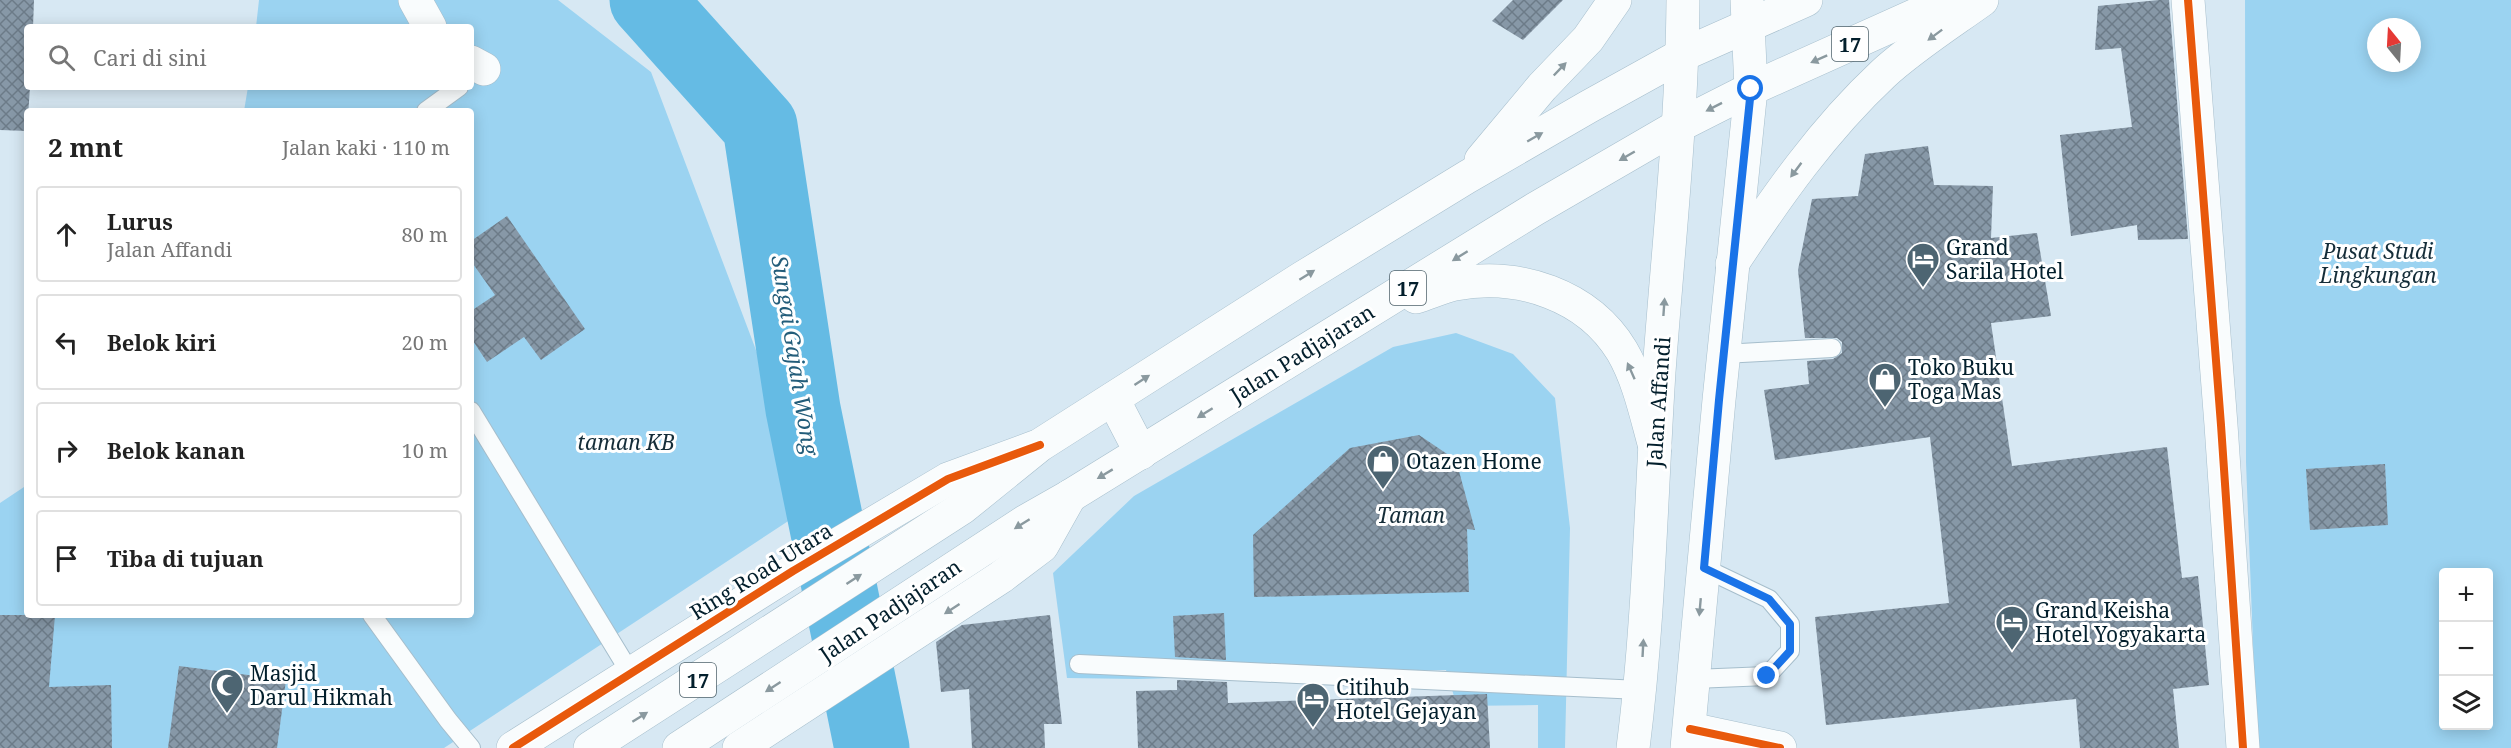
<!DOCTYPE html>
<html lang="id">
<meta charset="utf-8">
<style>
body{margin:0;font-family:"Noto Serif",serif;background:#f6f6f6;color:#222}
.controls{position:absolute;right:18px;bottom:18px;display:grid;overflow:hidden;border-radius:6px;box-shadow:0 3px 15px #0003}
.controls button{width:54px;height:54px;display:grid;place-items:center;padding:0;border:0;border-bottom:2px solid #e0e0e0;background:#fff;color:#222;font:30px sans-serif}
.compass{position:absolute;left:2367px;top:18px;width:54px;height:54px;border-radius:50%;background:#fff;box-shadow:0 3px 15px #0003;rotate:342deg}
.stop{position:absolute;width:18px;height:18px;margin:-14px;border:4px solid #1a73e8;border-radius:50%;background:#fff}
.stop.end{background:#1a73e8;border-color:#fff;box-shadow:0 2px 6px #0008}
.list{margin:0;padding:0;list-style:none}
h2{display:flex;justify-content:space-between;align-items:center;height:78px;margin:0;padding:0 24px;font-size:26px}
h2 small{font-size:20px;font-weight:400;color:#767676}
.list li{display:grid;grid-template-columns:39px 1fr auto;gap:18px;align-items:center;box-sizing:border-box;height:96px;margin:0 12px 12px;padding:0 12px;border:2px solid #e0e0e0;border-radius:6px}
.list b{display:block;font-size:22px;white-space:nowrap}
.list p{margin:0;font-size:20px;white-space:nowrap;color:#767676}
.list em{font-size:20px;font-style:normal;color:#767676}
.icon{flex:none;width:33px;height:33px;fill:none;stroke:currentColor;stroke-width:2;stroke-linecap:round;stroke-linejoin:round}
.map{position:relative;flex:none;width:2511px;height:748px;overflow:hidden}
.search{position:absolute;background:#fff;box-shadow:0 3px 15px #0003;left:24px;top:24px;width:450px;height:66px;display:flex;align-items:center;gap:15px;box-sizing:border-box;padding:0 21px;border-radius:6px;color:#767676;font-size:22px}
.panel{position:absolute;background:#fff;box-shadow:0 3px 15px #0003;left:24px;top:108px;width:450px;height:510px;border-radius:6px}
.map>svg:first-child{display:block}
.park{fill:#9bd3f1;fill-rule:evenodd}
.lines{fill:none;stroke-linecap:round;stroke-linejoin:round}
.river{stroke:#65bbe4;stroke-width:75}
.building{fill:url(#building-cross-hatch)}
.service-casing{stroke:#a6becc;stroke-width:20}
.minor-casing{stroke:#a6becc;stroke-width:34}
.tertiary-casing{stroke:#a6becc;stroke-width:34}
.secondary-casing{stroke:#a6becc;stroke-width:34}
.trunk-casing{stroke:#a6becc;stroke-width:34}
.service{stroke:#f9fcfd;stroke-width:18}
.minor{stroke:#f9fcfd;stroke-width:33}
.tertiary{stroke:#f9fcfd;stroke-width:33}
.secondary{stroke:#f9fcfd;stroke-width:33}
.trunk{stroke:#f9fcfd;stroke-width:33}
.cycleway-casing{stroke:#fff;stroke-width:11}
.cycleway{stroke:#e8590c;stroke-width:8}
.oneway{fill:#8a999f}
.route{stroke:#1a73e8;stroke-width:8}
.labels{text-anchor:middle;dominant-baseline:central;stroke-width:6;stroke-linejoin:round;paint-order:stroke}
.shield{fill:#fff;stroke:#4f626b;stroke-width:1.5}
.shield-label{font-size:20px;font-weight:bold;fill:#031f2c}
.poi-label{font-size:21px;fill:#031f2c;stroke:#fff;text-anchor:start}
.park-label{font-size:21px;font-style:italic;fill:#152d39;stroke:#fff}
.street-label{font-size:21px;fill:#031f2c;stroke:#fff}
.water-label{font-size:22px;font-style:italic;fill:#235d7a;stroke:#fff}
</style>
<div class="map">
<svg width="2511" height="748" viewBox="0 0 2511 748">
<defs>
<pattern id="building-cross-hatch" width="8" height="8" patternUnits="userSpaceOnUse" patternTransform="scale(1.5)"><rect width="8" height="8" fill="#8798a7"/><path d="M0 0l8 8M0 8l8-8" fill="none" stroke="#6c7b88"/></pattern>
</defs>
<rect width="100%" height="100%" fill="#d7e8f3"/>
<g class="park">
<path d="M259 0H558L651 72 793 448 802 512 444 748H0V503L27 485V615H471V111H244L248 87H471V27H256Z"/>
<path d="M2245 0H2511V748H2257L2246 462ZM2376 27H2412V63H2376ZM2444 572H2488V726H2444Z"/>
<path d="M1456 333 1513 354 1555 398 1570 528 1565 748H1538V705L1457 706 1446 670 1137 679 1067 678 1053 573 1134 496 1393 347Z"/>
</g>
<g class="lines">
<path class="river" d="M647 0 760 126 803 409 872 748"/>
</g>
<g class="building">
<path d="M0 0H34L33 27H27V87H30L27 131 0 130Z"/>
<path d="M1513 0H1563L1523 40 1492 21Z"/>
<path d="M2159 0H2169L2188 239 2138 240 2137 225 2071 236 2060 135 2132 127 2121 48 2095 50 2098 6Z"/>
<path d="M1928 146 1934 185 1993 186 1991 238 2037 233 2051 316 1991 323 2012 466 2167 447 2182 578 2198 576 2209 685 2173 689 2179 748H2080L2076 699 1826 725 1815 617 1949 603 1930 437 1775 460 1764 390 1809 384 1807 361 1833 359 1842 353V342L1837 338H1805L1798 270 1812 199 1858 196 1865 154Z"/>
<path d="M507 216 585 329 541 360 524 337 487 362 471 338V311L495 295 471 261V241Z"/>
<path d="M1419 435 1456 460 1475 530 1467 529 1469 592 1254 597 1253 535 1350 448Z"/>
<path d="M2385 464 2388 525 2310 530 2306 469Z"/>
<path d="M1224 613 1226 660 1175 657 1173 616Z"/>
<path d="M0 615H55L49 687 111 685 112 748H0Z"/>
<path d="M1050 615 1062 724H1044L1045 748H972L969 689 941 692 936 642 962 625Z"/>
<path d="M179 666 286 680 277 748H168Z"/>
<path d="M1177 680 1227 682 1228 703 1487 694 1490 748H1138L1136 691 1177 690Z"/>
</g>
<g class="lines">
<defs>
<g id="service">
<path d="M426 111 459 87"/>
<path d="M1723 354 1832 348"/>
<path d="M471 411 631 674"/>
<path d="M372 615 448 720 471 748"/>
<path d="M1079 664 1640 690"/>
<path d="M1694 679 1767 676 1790 651V624L1769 599 1704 568"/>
</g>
<g id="minor">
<path d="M415 0 430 27"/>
<path d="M2188 0 2221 425 2243 748"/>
<path d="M471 62 484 69"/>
<path d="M1690 729 1780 748"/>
</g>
<g id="tertiary">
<path d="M513 748 793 571 948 479 1035 447"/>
<path d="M739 748 1001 577 1042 546 1070 496"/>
</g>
<g id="secondary">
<path d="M1633 748C1649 623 1651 497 1659 372 1668 248 1682 124 1683 0"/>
<path d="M1687 748 1719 400 1751 89 1747 0"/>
</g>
<g id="trunk">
<path d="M1481 160 1542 87 1588 39 1615 0"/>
<path d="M1732 264C1777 196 1823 130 1883 74 1911 48 1950 23 1982 0"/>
<path d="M1416 297C1429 293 1442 287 1455 284 1519 272 1588 295 1622 351 1639 380 1646 415 1655 447"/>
<path d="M1113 399 1141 453"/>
<path d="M590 748 962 508 1040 445 1302 278 1467 177 1588 107 1682 55 1806 0"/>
<path d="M679 748 1026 521 1070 496 1535 209 1678 126 1751 89 1949 0"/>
</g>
</defs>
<use href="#service" class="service-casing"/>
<use href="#minor" class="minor-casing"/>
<use href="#tertiary" class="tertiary-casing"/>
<use href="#secondary" class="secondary-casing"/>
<use href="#trunk" class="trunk-casing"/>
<use href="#service" class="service"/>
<use href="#minor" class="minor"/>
<use href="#tertiary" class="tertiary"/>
<use href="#secondary" class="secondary"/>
<use href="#trunk" class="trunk"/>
<defs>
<g id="cycleway">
<path d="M2188 0 2221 425 2243 748"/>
<path d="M1690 729 1780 748"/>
<path d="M513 748 793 571 948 479 1040 445"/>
</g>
</defs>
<use href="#cycleway" class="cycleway-casing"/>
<use href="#cycleway" class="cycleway"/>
</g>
<defs><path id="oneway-solid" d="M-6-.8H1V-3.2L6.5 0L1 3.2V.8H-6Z" transform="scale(1.5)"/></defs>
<g class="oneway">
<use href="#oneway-solid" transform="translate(1935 35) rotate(143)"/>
<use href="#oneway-solid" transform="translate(1819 59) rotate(156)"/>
<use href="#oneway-solid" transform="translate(1560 69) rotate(-46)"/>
<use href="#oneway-solid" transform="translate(1714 107) rotate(153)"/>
<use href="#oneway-solid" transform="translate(1535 137) rotate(-30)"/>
<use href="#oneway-solid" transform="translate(1627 156) rotate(150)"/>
<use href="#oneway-solid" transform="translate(1796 170) rotate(127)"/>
<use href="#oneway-solid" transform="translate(1460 256) rotate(148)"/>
<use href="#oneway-solid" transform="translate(1307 275) rotate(-32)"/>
<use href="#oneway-solid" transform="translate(1664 307) rotate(-86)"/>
<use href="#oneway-solid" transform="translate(1631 371) rotate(-114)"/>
<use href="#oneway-solid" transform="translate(1142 380) rotate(-33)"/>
<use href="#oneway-solid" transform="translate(1205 413) rotate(148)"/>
<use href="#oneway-solid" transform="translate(1105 474) rotate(149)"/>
<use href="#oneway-solid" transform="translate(1022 524) rotate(148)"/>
<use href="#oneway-solid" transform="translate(854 579) rotate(-33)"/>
<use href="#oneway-solid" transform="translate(1700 607) rotate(95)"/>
<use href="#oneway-solid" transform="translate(952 609) rotate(147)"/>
<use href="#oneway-solid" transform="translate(1643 648) rotate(-87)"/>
<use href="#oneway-solid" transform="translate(773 687) rotate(147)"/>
<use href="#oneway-solid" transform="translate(640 717) rotate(-32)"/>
</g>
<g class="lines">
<path class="route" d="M1751 89 1719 400 1704 568 1769 599 1790 624V651L1767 676"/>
</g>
<defs>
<symbol id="hotel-pin" viewBox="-11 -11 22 30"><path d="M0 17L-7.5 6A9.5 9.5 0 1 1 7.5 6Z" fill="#4d6572" stroke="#fff"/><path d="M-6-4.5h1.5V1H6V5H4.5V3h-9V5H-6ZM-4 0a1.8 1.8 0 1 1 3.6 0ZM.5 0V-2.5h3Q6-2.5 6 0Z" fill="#fff"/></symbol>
<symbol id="shop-pin" viewBox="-11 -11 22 30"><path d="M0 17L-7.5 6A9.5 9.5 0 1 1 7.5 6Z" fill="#4d6572" stroke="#fff"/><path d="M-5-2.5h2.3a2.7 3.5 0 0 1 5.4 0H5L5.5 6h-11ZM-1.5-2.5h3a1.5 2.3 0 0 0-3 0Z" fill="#fff"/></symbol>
<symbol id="mosque-pin" viewBox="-11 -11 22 30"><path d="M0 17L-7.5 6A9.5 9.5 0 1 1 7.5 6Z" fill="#4d6572" stroke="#fff"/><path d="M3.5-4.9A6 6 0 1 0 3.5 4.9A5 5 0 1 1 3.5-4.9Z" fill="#fff"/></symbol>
</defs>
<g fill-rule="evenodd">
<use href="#hotel-pin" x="1904" y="240" width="38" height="52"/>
<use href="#shop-pin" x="1866" y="360" width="38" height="52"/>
<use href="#shop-pin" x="1364" y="442" width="38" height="52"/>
<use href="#hotel-pin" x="1993" y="603" width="38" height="52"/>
<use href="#mosque-pin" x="208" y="666" width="38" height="52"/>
<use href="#hotel-pin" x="1294" y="680" width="38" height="52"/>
</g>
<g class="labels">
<g class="shield">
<rect x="1832" y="27" width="36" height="34" rx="4.5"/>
<rect x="1390" y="271" width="36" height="34" rx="4.5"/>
<rect x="680" y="663" width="36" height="34" rx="4.5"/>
</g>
<g class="shield-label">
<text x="1850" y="44">17</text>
<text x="1408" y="288">17</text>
<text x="698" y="680">17</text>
</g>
<g class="poi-label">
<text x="1946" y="247">Grand<tspan x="1946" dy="24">Sarila Hotel</tspan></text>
<text x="1908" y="367">Toko Buku<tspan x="1908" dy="24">Toga Mas</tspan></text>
<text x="1406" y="461">Otazen Home</text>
<text x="2035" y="610">Grand Keisha<tspan x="2035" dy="24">Hotel Yogyakarta</tspan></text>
<text x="250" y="673">Masjid<tspan x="250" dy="24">Darul Hikmah</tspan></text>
<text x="1336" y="687">Citihub<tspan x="1336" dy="24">Hotel Gejayan</tspan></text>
</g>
<g class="park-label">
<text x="2378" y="251">Pusat Studi<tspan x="2378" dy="24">Lingkungan</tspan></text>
<text x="626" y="442">taman KB</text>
<text x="1411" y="515">Taman</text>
</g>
<g class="street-label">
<text transform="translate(1302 353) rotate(-32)">Jalan Padjajaran</text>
<text transform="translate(1658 402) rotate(-86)">Jalan Affandi</text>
<text transform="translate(761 571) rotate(-32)">Ring Road Utara</text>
<text transform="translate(890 610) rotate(-34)">Jalan Padjajaran</text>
</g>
<g class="water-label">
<text transform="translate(796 355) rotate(81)">Sungai Gajah Wong</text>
</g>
</g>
</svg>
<div class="controls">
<button>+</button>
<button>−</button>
<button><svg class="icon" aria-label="layers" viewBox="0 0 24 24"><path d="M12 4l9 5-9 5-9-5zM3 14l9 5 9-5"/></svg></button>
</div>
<svg class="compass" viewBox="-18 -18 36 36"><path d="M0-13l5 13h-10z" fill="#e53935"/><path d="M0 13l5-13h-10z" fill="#767676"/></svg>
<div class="stop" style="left:1751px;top:89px"></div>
<div class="stop end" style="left:1767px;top:676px"></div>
<div class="search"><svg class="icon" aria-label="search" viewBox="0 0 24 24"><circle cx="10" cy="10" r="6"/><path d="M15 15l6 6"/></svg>Cari di sini</div>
<section class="panel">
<h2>2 mnt<small>Jalan kaki · 110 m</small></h2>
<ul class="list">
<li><svg class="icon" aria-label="ahead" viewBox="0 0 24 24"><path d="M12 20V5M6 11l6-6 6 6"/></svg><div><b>Lurus</b><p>Jalan Affandi</p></div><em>80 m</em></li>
<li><svg class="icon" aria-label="left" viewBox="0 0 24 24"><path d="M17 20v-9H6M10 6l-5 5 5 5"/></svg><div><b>Belok kiri</b></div><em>20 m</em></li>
<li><svg class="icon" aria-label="right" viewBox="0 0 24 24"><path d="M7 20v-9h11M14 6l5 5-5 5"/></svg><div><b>Belok kanan</b></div><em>10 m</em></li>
<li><svg class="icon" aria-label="arrive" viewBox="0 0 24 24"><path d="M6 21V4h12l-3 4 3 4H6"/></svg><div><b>Tiba di tujuan</b></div></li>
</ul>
</section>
</div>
